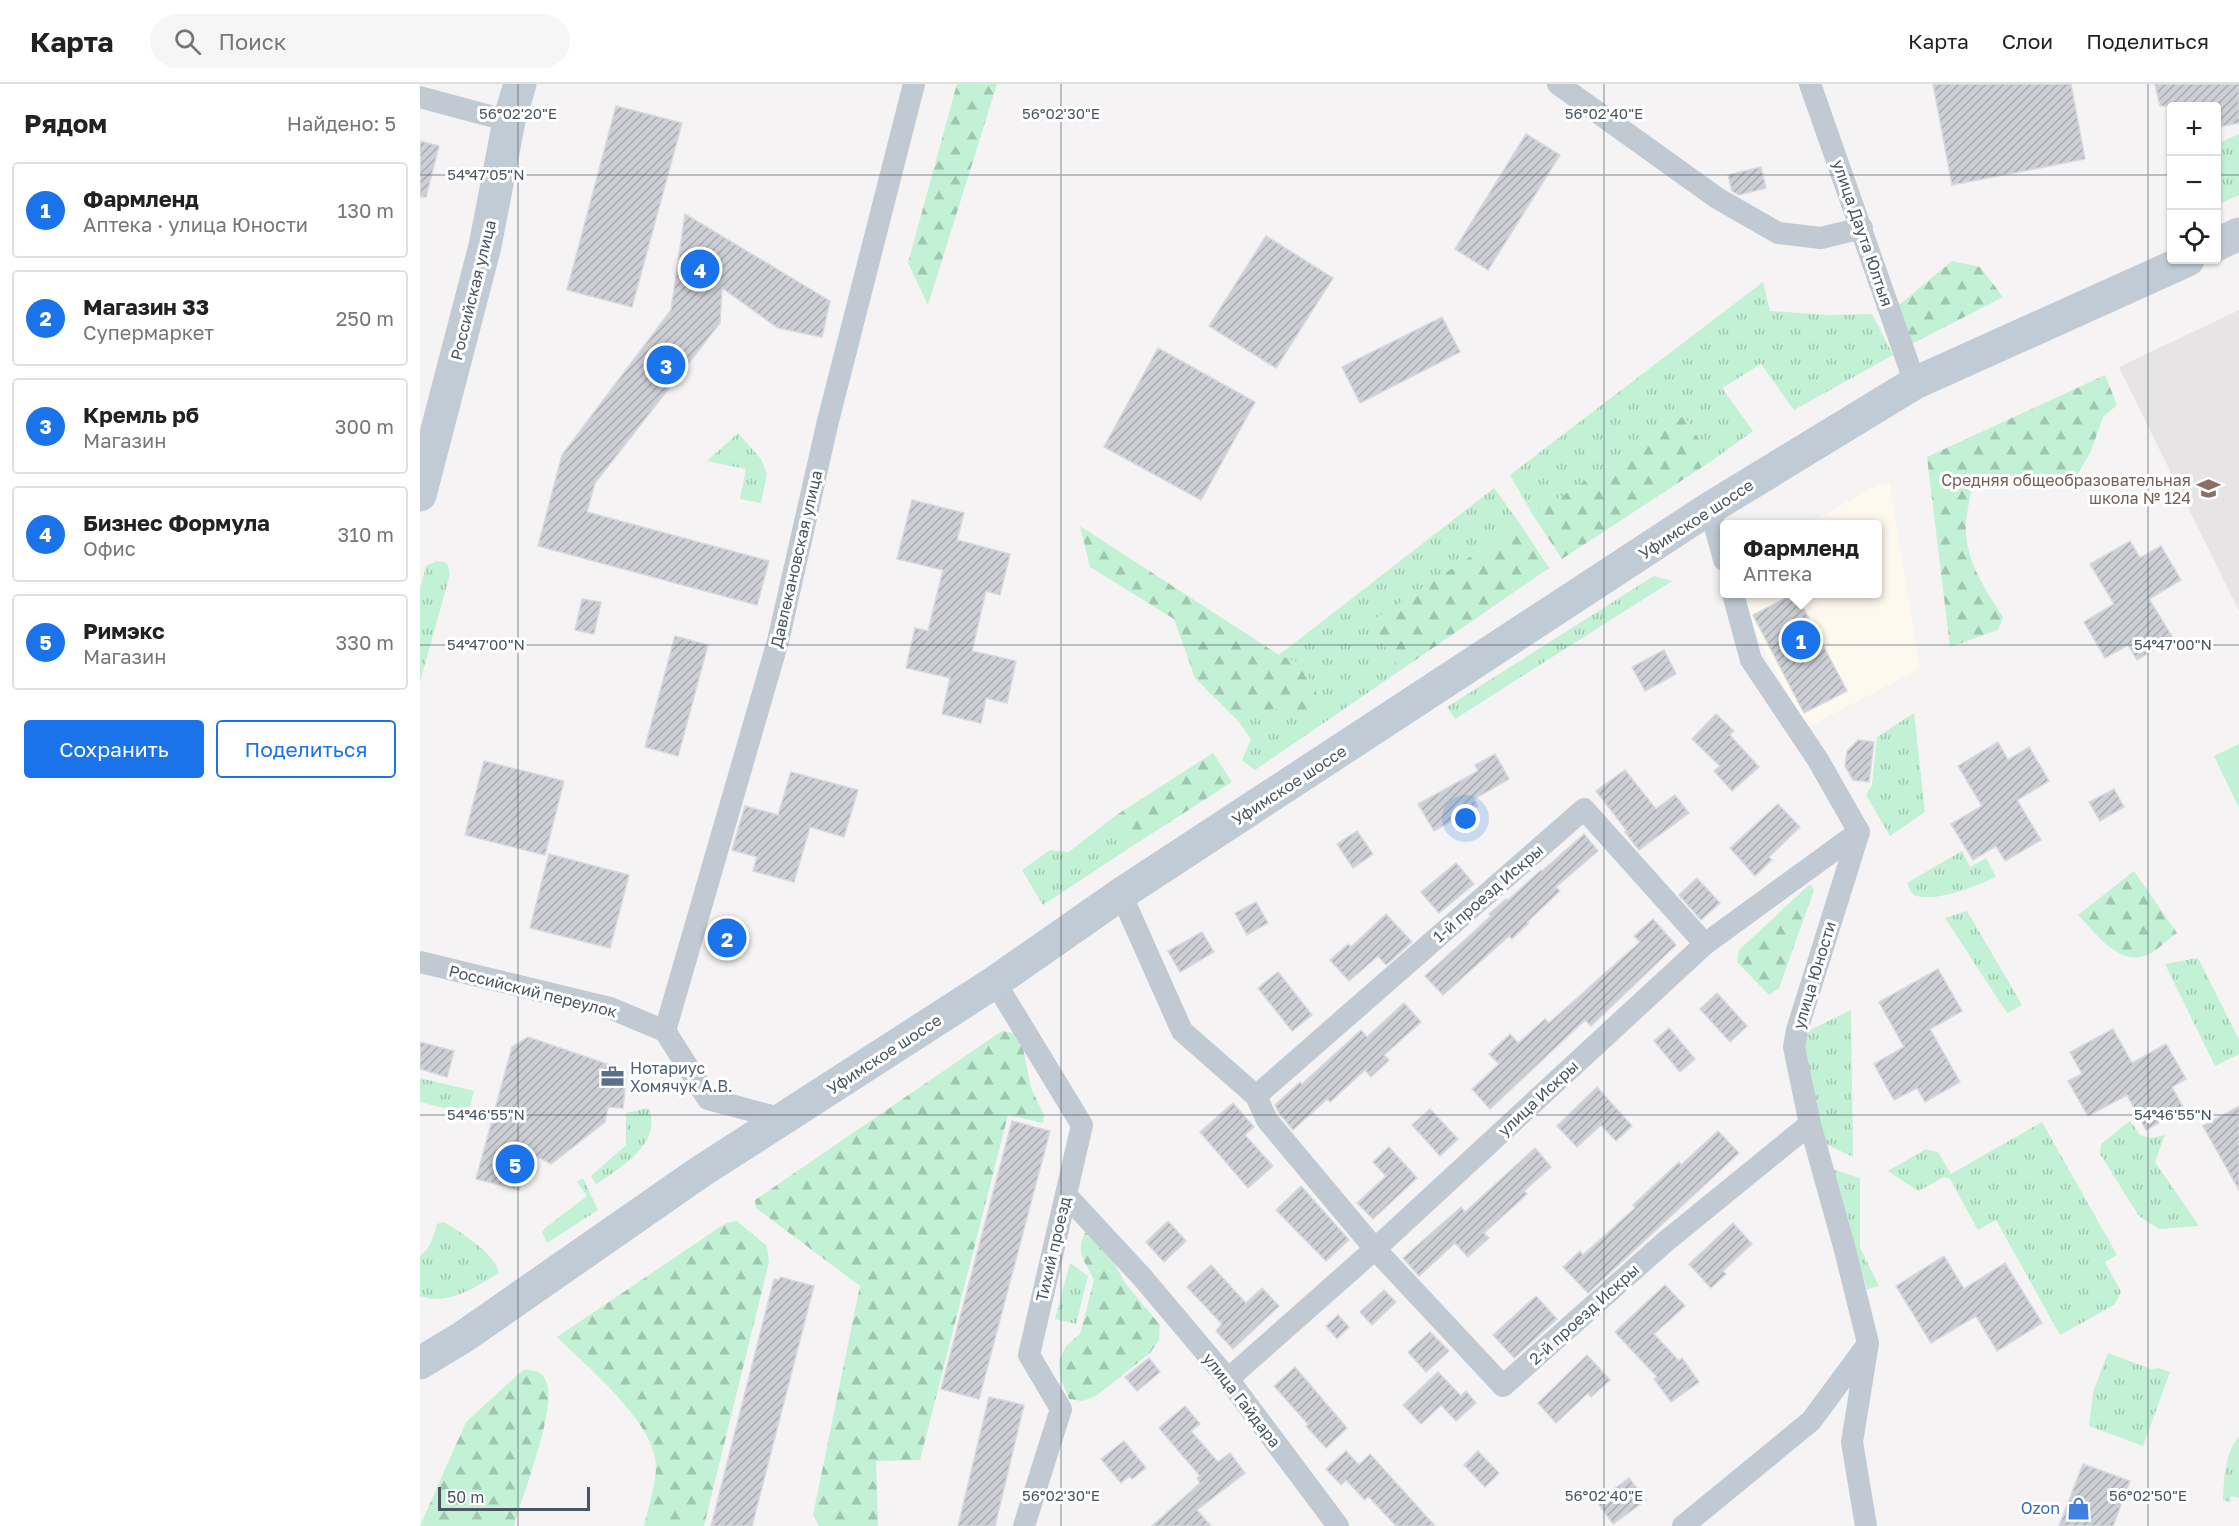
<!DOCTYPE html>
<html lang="ru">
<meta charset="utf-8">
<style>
body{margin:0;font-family:"Golos Text",sans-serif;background:#f6f6f6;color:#222}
.controls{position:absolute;right:18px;top:18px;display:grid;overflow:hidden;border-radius:6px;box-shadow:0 2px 4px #0004}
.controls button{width:54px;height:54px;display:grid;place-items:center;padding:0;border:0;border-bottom:2px solid #e0e0e0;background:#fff;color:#222;font:30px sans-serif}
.scale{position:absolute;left:18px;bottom:15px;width:152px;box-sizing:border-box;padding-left:6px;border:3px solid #4a5661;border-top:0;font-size:16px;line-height:21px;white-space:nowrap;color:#4a5661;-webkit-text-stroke:4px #fff;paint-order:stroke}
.you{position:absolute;left:1046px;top:735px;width:21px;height:21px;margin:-15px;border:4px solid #fff;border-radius:50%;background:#1a73e8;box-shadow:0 0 0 9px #1a73e833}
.badge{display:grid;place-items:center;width:39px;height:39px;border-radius:50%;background:#1a73e8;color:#fff;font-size:20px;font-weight:700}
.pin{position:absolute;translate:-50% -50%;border:3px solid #fff;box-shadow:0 2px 6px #0006}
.popup{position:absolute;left:1300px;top:436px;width:162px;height:78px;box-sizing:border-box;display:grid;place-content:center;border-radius:6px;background:#fff;filter:drop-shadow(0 2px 4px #0005);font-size:20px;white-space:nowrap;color:#767676}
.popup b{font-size:22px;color:#222}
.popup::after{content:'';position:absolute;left:50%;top:100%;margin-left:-12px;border:12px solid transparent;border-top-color:#fff}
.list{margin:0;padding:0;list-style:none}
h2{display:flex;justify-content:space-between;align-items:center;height:78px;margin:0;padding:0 24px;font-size:26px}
h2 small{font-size:20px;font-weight:400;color:#767676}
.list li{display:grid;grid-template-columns:39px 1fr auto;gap:18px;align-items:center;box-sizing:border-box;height:96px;margin:0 12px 12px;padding:0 12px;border:2px solid #e0e0e0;border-radius:6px}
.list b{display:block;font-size:22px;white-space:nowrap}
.list p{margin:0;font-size:20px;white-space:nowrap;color:#767676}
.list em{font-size:20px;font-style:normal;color:#767676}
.actions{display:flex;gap:12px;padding:18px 24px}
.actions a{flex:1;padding:14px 0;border:2px solid #1a73e8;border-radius:6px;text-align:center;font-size:21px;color:#1a73e8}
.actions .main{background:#1a73e8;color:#fff}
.icon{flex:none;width:33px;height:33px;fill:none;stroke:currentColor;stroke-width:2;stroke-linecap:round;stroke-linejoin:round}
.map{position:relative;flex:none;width:1819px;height:1442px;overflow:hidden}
header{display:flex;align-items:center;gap:36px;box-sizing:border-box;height:84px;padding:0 30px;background:#fff;border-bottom:2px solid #e0e0e0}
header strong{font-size:28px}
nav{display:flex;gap:33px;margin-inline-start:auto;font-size:21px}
.search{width:420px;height:54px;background:#f6f6f6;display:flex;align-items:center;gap:15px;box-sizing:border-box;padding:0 21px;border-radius:33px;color:#767676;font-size:22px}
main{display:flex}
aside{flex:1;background:#fff}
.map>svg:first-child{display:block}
.commercial{fill:#fdf9ef}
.education{fill:#e6e4e5}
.grass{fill:url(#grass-tufts)}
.forest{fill:url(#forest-firs)}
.pitch{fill:#c3f1d5}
.building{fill:url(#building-hatch);stroke:#d7d9de;stroke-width:1.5}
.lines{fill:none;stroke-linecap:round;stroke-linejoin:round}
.minor{stroke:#c1cad2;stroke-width:22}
.secondary{stroke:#c1cbd6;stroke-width:33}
.ticks{fill:none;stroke:#4a5661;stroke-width:1.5;stroke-opacity:0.45}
.labels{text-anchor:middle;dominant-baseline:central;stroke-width:6;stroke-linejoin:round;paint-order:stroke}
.street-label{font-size:16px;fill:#4a5661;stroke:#fff}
.education-label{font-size:16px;fill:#785e54;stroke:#fff;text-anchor:end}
.service-label{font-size:16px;fill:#4e5e75;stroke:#fff;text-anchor:start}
.shop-label{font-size:16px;fill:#366cbe;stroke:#fff;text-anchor:end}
.ticks-label{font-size:15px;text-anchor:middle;fill:#4a5661;stroke:#fff;stroke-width:6;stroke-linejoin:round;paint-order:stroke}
</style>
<header>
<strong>Карта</strong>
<div class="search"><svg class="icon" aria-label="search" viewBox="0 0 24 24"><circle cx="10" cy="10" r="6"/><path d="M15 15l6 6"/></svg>Поиск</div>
<nav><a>Карта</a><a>Слои</a><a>Поделиться</a></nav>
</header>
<main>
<aside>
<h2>Рядом<small>Найдено: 5</small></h2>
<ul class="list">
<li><span class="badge">1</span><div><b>Фармленд</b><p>Аптека · улица Юности</p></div><em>130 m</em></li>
<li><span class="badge">2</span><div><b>Магазин 33</b><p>Супермаркет</p></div><em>250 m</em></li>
<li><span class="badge">3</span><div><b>Кремль рб</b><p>Магазин</p></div><em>300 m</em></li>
<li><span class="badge">4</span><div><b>Бизнес Формула</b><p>Офис</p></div><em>310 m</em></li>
<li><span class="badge">5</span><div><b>Римэкс</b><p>Магазин</p></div><em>330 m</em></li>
</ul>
<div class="actions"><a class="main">Сохранить</a><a>Поделиться</a></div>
</aside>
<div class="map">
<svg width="1819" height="1442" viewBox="0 0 1819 1442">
<defs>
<pattern id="grass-tufts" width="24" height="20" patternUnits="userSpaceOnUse" patternTransform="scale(1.5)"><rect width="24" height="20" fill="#c3f1d5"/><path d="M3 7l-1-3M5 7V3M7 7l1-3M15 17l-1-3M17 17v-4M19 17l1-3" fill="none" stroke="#a0c6b0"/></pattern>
<pattern id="forest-firs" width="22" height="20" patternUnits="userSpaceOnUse" patternTransform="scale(1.5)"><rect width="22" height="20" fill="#c3f1d5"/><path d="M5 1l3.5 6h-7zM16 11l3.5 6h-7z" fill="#a0c6b0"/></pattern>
<pattern id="building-hatch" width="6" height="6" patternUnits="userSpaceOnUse" patternTransform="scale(1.5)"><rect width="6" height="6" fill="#cdcfd5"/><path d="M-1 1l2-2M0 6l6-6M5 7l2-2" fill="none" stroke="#a8abb0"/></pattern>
</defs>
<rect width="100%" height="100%" fill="#f5f3f3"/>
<path class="commercial" d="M1463 398 1470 401 1500 585 1386 644 1327 532 1321 510H1458V440H1387Z"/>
<path class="education" d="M1819 226V527L1699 283Z"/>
<g class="grass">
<path d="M1819 50V111L1797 121V60Z"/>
<path d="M1343 198 1350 227 1409 231 1452 230 1473 271 1374 326 1341 280 1302 304 1333 347 1293 376 1264 332 1113 431 1090 391Z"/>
<path d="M318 349 341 375 347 390 341 419 320 415 326 385 287 377Z"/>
<path d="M1074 404 1100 440 950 539 981 586 835 686 822 676 831 655 818 637 856 624 880 636 877 579 859 571Z"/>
<path d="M17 477 27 479 30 490 0 598V505L6 482Z"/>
<path d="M1234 492 1252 497 1035 635 1027 623Z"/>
<path d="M1494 629 1505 728 1470 752 1446 711 1452 701 1457 653Z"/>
<path d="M695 732 714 761 623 821 602 786 630 766 649 768Z"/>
<path d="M1542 767 1550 783 1566 774 1576 793C1558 801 1514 820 1494 811 1490 808 1489 803 1487 799Z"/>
<path d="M1547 827 1602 921 1587 929 1525 834Z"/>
<path d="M1778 874 1819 956V970L1795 982 1745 880Z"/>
<path d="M1431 926 1433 1073 1402 1058C1398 1038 1377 960 1388 947Z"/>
<path d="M0 994 54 1007 48 1030 0 1018Z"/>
<path d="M229 1024C242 1061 201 1082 176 1101L171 1092 206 1061V1029Z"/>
<path d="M1710 1037 1720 1051 1730 1054 1745 1051 1735 1078 1779 1142 1739 1145 1719 1132 1680 1070 1681 1060Z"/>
<path d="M1622 1038 1697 1171 1685 1178 1701 1208 1694 1221 1640 1251 1576 1136 1558 1146 1530 1095 1524 1093 1498 1107 1468 1087 1506 1065 1518 1068 1531 1090Z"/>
<path d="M1409 1084 1440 1094V1164L1459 1202 1447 1205Z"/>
<path d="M163 1094 178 1126 127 1159 122 1148 125 1144 167 1112 157 1098Z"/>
<path d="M24 1138C40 1148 76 1170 79 1189 55 1203 29 1222 0 1212V1172C10 1165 14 1152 17 1140Z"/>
<path d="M650 1179 668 1192 656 1240 635 1235Z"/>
<path d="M1688 1269 1731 1285 1739 1284 1750 1288 1723 1362 1669 1342 1673 1308Z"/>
<path d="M1819 1352V1414L1811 1412 1810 1418 1803 1416C1804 1394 1805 1369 1819 1352Z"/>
</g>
<g class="forest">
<path d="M537 0H577L508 221 488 179Z"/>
<path d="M1532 177 1560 183 1583 213 1492 260 1479 221Z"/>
<path d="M1685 291 1697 321 1683 333 1671 367 1658 390 1584 392 1552 402C1550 414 1547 426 1546 439 1544 475 1564 503 1583 533L1578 546 1530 563 1507 373Z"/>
<path d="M1264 332 1293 376 1142 475 1113 431Z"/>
<path d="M1100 440 1129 484 981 586 949 539Z"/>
<path d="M660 442 859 571 877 578 896 603 897 626 890 632 880 636 856 624 818 637 775 594 754 535 670 483Z"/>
<path d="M793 669 812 698 714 761 695 732Z"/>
<path d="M1714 787 1757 849C1748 855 1737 867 1727 871 1699 883 1675 848 1658 831Z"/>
<path d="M1390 800 1394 806 1359 904 1349 911 1317 878 1319 866Z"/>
<path d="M582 947 593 949 603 964 611 1004 624 1031 623 1039 588 1031 500 1376 456 1377 458 1442H399L393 1431 440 1202 336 1124 335 1116Z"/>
<path d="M317 1137 347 1162 349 1178 284 1442H224C228 1424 236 1400 236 1383 237 1340 166 1282 137 1253L306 1139Z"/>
<path d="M665 1149H671L693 1177 705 1199 740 1241 739 1256 730 1269 676 1312 662 1317 649 1315 640 1293 639 1277 646 1262 660 1250 674 1196C665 1177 655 1169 665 1149Z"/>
<path d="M103 1286C113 1286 121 1286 126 1297 138 1322 102 1412 94 1442H0L46 1338Z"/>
</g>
<path class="pitch" d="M1819 660V724L1794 672Z"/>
<g class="building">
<path d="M1513 0H1651L1665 75 1532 101Z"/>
<path d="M1735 0H1819V39L1797 43V22H1740Z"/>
<path d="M196 22 262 39 212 223 147 206Z"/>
<path d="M1106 50 1140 71 1068 186 1035 165Z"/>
<path d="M0 57 19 62 6 113H0Z"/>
<path d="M1341 83 1346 104 1319 111 1312 107 1308 91Z"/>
<path d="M265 130 410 217 402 253 358 244 302 204 300 239 175 399 167 428 349 477 337 521 118 462 142 371 251 226Z"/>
<path d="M846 152 913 194 856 284 789 242Z"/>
<path d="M1022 233 1040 268 940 319 922 283Z"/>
<path d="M738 264 835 318 781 416 684 363Z"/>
<path d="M492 416 544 429 537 456 590 470 580 511 566 507 552 567 596 577 587 619 566 614 561 639 522 630 530 594 486 584 495 544 508 547 523 486 477 475Z"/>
<path d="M1710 457 1720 474 1741 462 1761 496 1729 515 1753 554 1717 576 1708 561 1685 574 1664 538 1694 520 1670 480Z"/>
<path d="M1374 510H1376L1427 607 1384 629 1333 531Z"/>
<path d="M162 515 181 518 174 550 155 546Z"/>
<path d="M255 552 288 561 258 672 225 663Z"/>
<path d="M1244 566 1256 590 1225 607 1212 583Z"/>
<path d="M1296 630 1314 647 1310 651 1339 683 1312 707 1294 687 1300 682 1272 655Z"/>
<path d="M1438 656 1454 658 1449 698 1433 696 1425 682 1427 667Z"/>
<path d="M1578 658 1588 676 1609 663 1629 697 1597 716 1621 756 1585 777 1576 762 1553 776 1531 740 1562 722 1538 682Z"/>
<path d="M1075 670 1089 695 1054 715 1058 722 1014 747 998 720 1058 687 1055 681Z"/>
<path d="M64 677 144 697 125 771 45 751Z"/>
<path d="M1205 686 1236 725 1255 711 1269 729 1219 766 1205 748 1207 747 1176 707Z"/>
<path d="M371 688 438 706 424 753 390 743 374 798 333 787 337 773 312 766 325 722 358 731Z"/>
<path d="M1694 705 1704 723 1680 737 1669 718Z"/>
<path d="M1358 720 1380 743 1349 773 1352 776 1335 792 1310 764Z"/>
<path d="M937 747 953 770 933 784 917 760Z"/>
<path d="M1164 750 1178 767 1136 803 1140 807 1107 838 1109 839 1092 855 1089 852 1023 911 1005 892 1071 832 1069 830 1086 815 1088 816 1121 786 1122 787Z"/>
<path d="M129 770 209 791 190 864 110 844Z"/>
<path d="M1036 779 1054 800 1019 829 1001 808Z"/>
<path d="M1277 794 1300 819 1281 836 1259 811Z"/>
<path d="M836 818 848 839 827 851 815 829Z"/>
<path d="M966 830 992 858 966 881 958 872 929 897 910 876 928 860 931 863Z"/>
<path d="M1233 835 1256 861 1171 942 1165 936 1070 1025 1052 1005 1079 980 1069 970 1090 950 1098 959 1125 935 1129 939 1220 858 1214 852Z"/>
<path d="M782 848 794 868 760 888 748 867Z"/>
<path d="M1518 885 1542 927 1510 945 1540 998 1505 1018 1497 1004 1474 1016 1454 980 1484 963 1459 918Z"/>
<path d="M858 888 892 931 872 947 838 904Z"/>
<path d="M1297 909 1327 942 1310 958 1280 925Z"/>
<path d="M984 919 1001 938 964 971 969 976 951 993 945 986 910 1018 907 1015 873 1046 859 1029 855 1021 880 998 882 1000 941 946 947 953Z"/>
<path d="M1249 944 1275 975 1260 988 1234 957Z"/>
<path d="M1693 945 1712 979 1746 960 1766 995 1752 1003 1764 1025 1726 1046 1707 1011 1668 1032 1648 997 1662 990 1650 968Z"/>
<path d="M108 953 190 981 206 995 203 1024 188 1023 185 1038 131 1080 109 1068 99 1106 56 1095 92 963Z"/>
<path d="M0 958 34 967 27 993 0 985Z"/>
<path d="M1177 1003 1212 1042 1196 1057 1181 1041 1157 1063 1137 1042Z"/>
<path d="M813 1019 834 1043 825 1051 853 1082 828 1104 780 1048Z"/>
<path d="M1819 1022V1106L1783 1042Z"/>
<path d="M1010 1025 1038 1055 1020 1072 992 1041Z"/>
<path d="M592 1037 630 1047 559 1315 521 1305Z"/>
<path d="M1298 1047 1319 1069 1168 1209 1143 1183 1160 1167 1163 1171 1215 1124 1213 1121 1244 1092 1259 1078 1261 1081Z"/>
<path d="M969 1063 997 1094 953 1135 937 1119 966 1092 953 1078Z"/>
<path d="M1115 1064 1131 1083 1104 1107 1107 1110 1064 1149 1069 1154 1048 1173 1035 1159 999 1192 983 1174 1041 1123 1045 1128Z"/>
<path d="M881 1102 929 1156 906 1177 856 1126Z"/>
<path d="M748 1137 766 1157 744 1178 726 1158Z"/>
<path d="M1313 1139 1332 1160 1303 1187 1306 1190 1291 1204 1269 1180Z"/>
<path d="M1524 1172 1544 1205 1585 1179 1622 1239 1577 1267 1556 1232 1511 1259 1476 1202Z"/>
<path d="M791 1181 826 1219 842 1204 859 1222 813 1265 796 1247 802 1240 767 1203Z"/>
<path d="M360 1193 394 1202 332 1442H291L354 1195 359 1196Z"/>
<path d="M1245 1201 1265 1222 1234 1250 1259 1277 1262 1274 1279 1298 1251 1318 1234 1295 1237 1293 1195 1248Z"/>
<path d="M964 1206 976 1218 952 1241 940 1228Z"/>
<path d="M1116 1212 1137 1235 1094 1274 1073 1251Z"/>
<path d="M918 1231 929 1243 917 1255 906 1242Z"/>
<path d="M1010 1248 1029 1267 1006 1288 988 1268Z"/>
<path d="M1167 1271 1190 1296 1171 1313 1168 1309 1136 1339 1118 1319Z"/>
<path d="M729 1274 740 1288 717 1307 705 1293Z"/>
<path d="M875 1283 927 1344 906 1364 886 1342 888 1340 854 1302Z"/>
<path d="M1018 1288 1041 1312 1046 1307 1056 1319 1036 1337 1021 1321 1001 1340 983 1321Z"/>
<path d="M569 1313 604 1321 575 1442H538Z"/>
<path d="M765 1322 780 1340 771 1347 798 1378 810 1369 825 1389 777 1426 791 1442H732L780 1399 777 1394 780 1392 739 1344Z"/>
<path d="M704 1357 726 1384 712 1395 709 1392 701 1399 681 1375Z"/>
<path d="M926 1367 939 1381 950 1370 1015 1442H976L948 1412 945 1416 926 1396 921 1401 906 1385Z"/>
<path d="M1058 1367 1079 1389 1065 1403 1044 1381Z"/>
<path d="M1663 1380 1710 1397 1693 1442H1639Z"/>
<path d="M1209 1394 1226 1416 1193 1440 1177 1418Z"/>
</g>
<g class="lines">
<g class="minor">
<path d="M1138 0 1297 114 1358 149 1401 154 1442 144"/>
<path d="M1390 0 1495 299"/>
<path d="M0 13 89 37"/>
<path d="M1290 424 1304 476"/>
<path d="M1313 510 1331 576 1398 676 1439 748 1377 946 1374 963 1390 1040 1425 1166 1448 1259 1432 1358 1446 1442"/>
<path d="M701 810 762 947 836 1012 847 1036 955 1165 1083 1302 1245 1158 1390 1040"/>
<path d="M0 878 190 924 245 947 288 1015 363 1035"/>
<path d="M575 898 662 1041 609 1271 641 1325 604 1442"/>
<path d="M245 947 358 557 408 337 494 0"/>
<path d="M836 1012 1164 725 1285 860"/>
<path d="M646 1111 722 1193 808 1295 918 1442"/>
<path d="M808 1295 955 1165 1285 860 1439 748"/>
<path d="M1263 1442 1391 1337 1445 1264"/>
</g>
<g class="secondary">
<path d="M1796 161 1819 150"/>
<path d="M0 411 65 162 89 37 100 0"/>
<path d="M0 1279 43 1253 280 1088 575 898 701 810 1290 424 1495 299 1768 176"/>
</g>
</g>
<path class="ticks" d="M98 0V1442M641 0V1442M1184 0V1442M1728 0V1442M0 91H1752M1796 91H1819M0 561H1819M0 1031H1819"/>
<defs>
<symbol id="school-bare" viewBox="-9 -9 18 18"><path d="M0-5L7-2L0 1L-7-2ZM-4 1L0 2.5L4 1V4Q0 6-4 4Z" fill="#8d6e63" stroke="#fff" stroke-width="2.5" paint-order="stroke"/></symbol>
<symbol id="office-bare" viewBox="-9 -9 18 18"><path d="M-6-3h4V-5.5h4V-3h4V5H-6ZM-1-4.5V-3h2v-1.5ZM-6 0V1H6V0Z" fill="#5c6f8a" stroke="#fff" stroke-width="2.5" paint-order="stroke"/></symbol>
<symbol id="shop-bare" viewBox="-9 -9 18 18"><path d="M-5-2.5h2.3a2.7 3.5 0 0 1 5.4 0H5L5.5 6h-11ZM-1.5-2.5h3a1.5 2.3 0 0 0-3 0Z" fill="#3f7fe0" stroke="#fff" stroke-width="2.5" paint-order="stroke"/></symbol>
</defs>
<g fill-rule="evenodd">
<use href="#school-bare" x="1772" y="388" width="33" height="33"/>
<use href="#office-bare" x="176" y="976" width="33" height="33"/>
<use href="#shop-bare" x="1642" y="1408" width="33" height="33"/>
</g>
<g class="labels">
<g class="street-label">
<text transform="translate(1443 149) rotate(71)">улица Даута Юлтыя</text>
<text transform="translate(53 206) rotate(-76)">Российская улица</text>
<text transform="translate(1276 435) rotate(-33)">Уфимское шоссе</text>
<text transform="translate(376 475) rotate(-77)">Давлекановская улица</text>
<text transform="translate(869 701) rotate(-33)">Уфимское шоссе</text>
<text transform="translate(1068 809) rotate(-41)">1-й проезд Искры</text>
<text transform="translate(1394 891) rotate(-73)">улица Юности</text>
<text transform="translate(113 907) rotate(14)">Российский переулок</text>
<text transform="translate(464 970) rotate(-33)">Уфимское шоссе</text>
<text transform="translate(1118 1014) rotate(-43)">улица Искры</text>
<text transform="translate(633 1165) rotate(-77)">Тихий проезд</text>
<text transform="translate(1164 1230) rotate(-42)">2-й проезд Искры</text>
<text transform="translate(822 1316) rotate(52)">улица Гайдара</text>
</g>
<g class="education-label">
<text x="1771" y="396">Средняя общеобразовательная<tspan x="1771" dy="18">школа № 124</tspan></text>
</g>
<g class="service-label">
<text x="210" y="984">Нотариус<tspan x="210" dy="18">Хомячук А.В.</tspan></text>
</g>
<g class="shop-label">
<text x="1640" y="1424">Ozon</text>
</g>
</g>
<g class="ticks-label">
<text x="98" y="35">56°02'20"E</text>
<text x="641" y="35">56°02'30"E</text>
<text x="1184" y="35">56°02'40"E</text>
<text x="66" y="96">54°47'05"N</text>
<text x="66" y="566">54°47'00"N</text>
<text x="1753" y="566">54°47'00"N</text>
<text x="66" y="1036">54°46'55"N</text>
<text x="1753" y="1036">54°46'55"N</text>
<text x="641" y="1417">56°02'30"E</text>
<text x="1184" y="1417">56°02'40"E</text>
<text x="1728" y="1417">56°02'50"E</text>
</g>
</svg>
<div class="controls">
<button>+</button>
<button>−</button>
<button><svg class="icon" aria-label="locate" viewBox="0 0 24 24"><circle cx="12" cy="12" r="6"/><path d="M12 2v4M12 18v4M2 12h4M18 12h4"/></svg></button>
</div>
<div class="scale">50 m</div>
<div class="you"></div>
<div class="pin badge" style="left:1381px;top:556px">1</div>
<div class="popup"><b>Фармленд</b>Аптека</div>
<div class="pin badge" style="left:307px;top:854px">2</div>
<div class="pin badge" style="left:246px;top:281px">3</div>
<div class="pin badge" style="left:280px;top:185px">4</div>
<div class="pin badge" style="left:95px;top:1080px">5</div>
</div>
</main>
